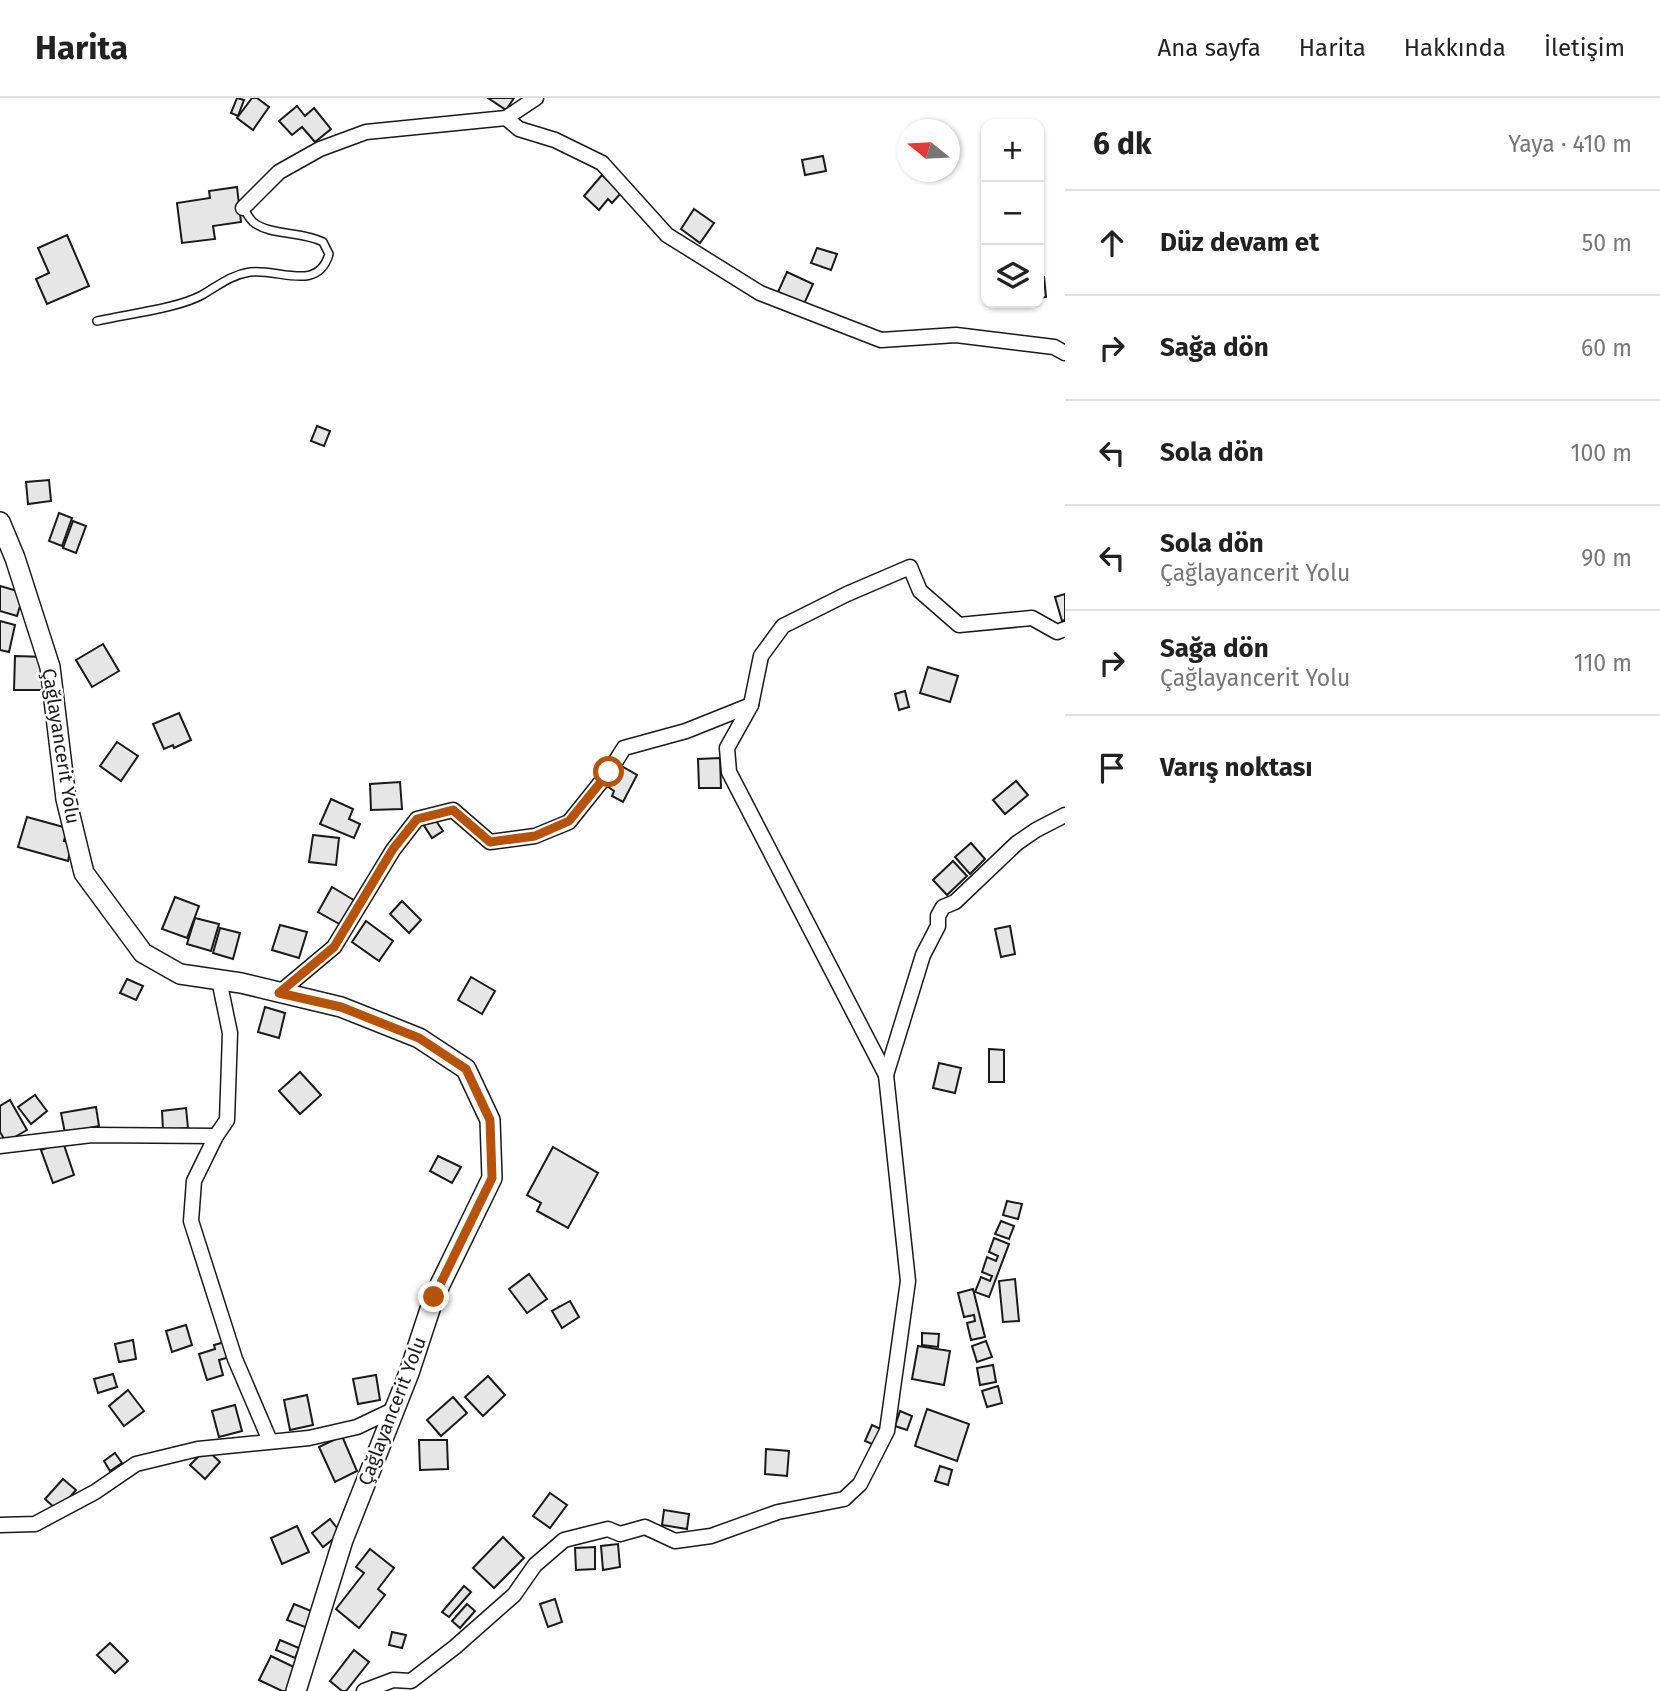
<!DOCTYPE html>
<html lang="tr">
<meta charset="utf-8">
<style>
body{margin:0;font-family:"Fira Sans",sans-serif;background:#f2f2f2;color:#222}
.controls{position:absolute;right:21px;top:21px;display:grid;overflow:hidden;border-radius:14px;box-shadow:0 2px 5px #0004}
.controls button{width:63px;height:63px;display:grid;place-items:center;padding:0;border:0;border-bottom:2px solid #e0e0e0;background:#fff;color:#222;font:35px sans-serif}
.compass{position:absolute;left:897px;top:21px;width:63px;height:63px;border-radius:50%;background:#fff;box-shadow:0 2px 5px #0004;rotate:288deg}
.stop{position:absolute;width:21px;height:21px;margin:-16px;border:5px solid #b45309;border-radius:50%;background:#fff}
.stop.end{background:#b45309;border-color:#fff;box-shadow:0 2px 7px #0008}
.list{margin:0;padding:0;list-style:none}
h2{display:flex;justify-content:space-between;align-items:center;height:91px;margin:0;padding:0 28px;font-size:30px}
h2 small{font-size:23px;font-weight:400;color:#767676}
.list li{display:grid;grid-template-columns:46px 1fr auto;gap:21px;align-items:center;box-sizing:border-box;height:105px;padding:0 28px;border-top:2px solid #e0e0e0}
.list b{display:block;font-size:26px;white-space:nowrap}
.list p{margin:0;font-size:23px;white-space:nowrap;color:#767676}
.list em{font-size:23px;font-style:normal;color:#767676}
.icon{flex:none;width:38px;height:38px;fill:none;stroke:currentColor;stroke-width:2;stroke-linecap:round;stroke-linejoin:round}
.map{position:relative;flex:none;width:1065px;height:1593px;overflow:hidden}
header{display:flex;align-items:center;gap:42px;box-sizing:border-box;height:98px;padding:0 35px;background:#fff;border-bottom:2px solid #e0e0e0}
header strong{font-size:33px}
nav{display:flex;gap:38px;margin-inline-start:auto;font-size:24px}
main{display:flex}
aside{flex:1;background:#fff}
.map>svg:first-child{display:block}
.building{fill:#e6e6e6;stroke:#1a1a1a;stroke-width:2}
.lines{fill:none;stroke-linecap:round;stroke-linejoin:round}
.lane-casing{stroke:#1a1a1a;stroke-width:10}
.street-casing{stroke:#1a1a1a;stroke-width:17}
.secondary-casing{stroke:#1a1a1a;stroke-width:22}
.lane{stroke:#fff;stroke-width:7}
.street{stroke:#fff;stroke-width:14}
.secondary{stroke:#fff;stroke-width:19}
.route{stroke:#b45309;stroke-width:9}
.labels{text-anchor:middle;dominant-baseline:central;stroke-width:5;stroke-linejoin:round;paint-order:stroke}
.street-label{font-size:19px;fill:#1a1a1a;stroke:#fff}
</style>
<header>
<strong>Harita</strong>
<nav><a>Ana sayfa</a><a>Harita</a><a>Hakkında</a><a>İletişim</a></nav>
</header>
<main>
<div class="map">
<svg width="1065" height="1593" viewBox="0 0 1065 1593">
<rect width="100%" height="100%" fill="#fff"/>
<g class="building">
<path d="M237 0 244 2 238 18 231 15Z"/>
<path d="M252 0H257L269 9 253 32 237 20Z"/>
<path d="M488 0H514L506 12Z"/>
<path d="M297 8 305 18 314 10 331 31 315 44 302 29 292 37 279 23Z"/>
<path d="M823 58 826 73 805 77 802 62Z"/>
<path d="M602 77 621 95 612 105 608 101 599 112 584 98Z"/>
<path d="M237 89 241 124 213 128 215 141 182 145 177 105 210 100 209 93Z"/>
<path d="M694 111 714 125 700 145 681 131Z"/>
<path d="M67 137 89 188 47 206 36 181 49 175 38 150Z"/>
<path d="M817 150 837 156 831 172 811 165Z"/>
<path d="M787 174 813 186 804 206 778 194Z"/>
<path d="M1039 179H1044L1046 199 1039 200Z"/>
<path d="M317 328 330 333 324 348 311 343Z"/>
<path d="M49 382 51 403 28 406 26 384Z"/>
<path d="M59 415 72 420 62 448 49 443Z"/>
<path d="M73 423 86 428 76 455 63 450Z"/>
<path d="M0 488 24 495 17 518 0 513Z"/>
<path d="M1065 496V522L1062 523 1055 499Z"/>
<path d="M0 523 15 527 9 554 0 552Z"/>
<path d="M103 546 119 573 92 589 76 562Z"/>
<path d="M15 558 46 559 45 592H14Z"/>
<path d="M928 569 958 578 950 604 920 595Z"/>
<path d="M905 593 909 609 899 612 895 596Z"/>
<path d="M179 615 191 642 174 650 173 647 164 651 153 626Z"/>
<path d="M117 644 138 658 121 683 100 668Z"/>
<path d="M720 660 721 690H699L698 661Z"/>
<path d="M618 666 637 677 623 704 612 698 614 693 607 688Z"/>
<path d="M1016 683 1028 697 1005 716 993 702Z"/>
<path d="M400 684 402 711 371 712 370 686Z"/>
<path d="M331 701 353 711 349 721 360 726 354 740 320 726Z"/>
<path d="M27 719 67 730 64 743 72 745 68 763 18 749Z"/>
<path d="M434 720 443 733 432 740 423 726Z"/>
<path d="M313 737 339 740 336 767 309 764Z"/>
<path d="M971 745 985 761 970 776 955 759Z"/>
<path d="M953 763 967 778 947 797 933 782Z"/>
<path d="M332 789 357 804 343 828 318 814Z"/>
<path d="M175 799 199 808 187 840 162 831Z"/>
<path d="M402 803 421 822 409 835 390 816Z"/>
<path d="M195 820 219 826 211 853 187 846Z"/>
<path d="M366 823 393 843 379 863 352 844Z"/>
<path d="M280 827 307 834 299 860 272 852Z"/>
<path d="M1010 828 1015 856 1001 859 995 831Z"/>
<path d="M220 830 240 835 233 861 213 855Z"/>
<path d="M471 879 495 893 482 916 458 902Z"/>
<path d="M127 881 143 888 136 902 120 895Z"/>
<path d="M265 909 285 915 279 940 258 934Z"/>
<path d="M989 951 1004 952V984H989Z"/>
<path d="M939 965 961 970 955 995 933 990Z"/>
<path d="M300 974 321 997 300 1016 279 993Z"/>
<path d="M35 997 47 1013 31 1026 18 1009Z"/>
<path d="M10 1002 27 1032 6 1044 0 1034V1008Z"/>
<path d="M96 1009 99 1028 65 1035 61 1015Z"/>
<path d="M186 1010 188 1030 163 1032 162 1013Z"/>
<path d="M63 1044 74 1077 53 1085 41 1052Z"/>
<path d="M553 1049 598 1075 568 1130 537 1113 541 1105 527 1097Z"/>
<path d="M438 1058 461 1069 452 1085 430 1073Z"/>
<path d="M1007 1103 1022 1106 1018 1121 1003 1117Z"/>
<path d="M1001 1123 1014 1128 1009 1141 995 1136Z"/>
<path d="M994 1140 1009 1146 989 1199 975 1194 981 1179 990 1183 992 1178 982 1174 987 1159 996 1163 998 1158 989 1154Z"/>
<path d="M529 1176 547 1201 527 1215 509 1191Z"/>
<path d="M1015 1181 1019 1223 1003 1224 999 1183Z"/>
<path d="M973 1191 985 1239 971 1242 967 1225 975 1223 974 1217 964 1219 958 1195Z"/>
<path d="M570 1203 579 1219 562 1230 552 1213Z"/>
<path d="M186 1227 192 1247 172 1254 166 1233Z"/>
<path d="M922 1235 939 1236 938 1249 922 1247Z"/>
<path d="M133 1242 136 1261 119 1264 115 1246Z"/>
<path d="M986 1243 992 1259 977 1264 972 1248Z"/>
<path d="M225 1244 230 1259 219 1262 223 1277 207 1282 199 1256 215 1251 214 1247Z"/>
<path d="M918 1248 950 1253 944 1287 912 1281Z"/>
<path d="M993 1267 996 1284 980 1287 977 1270Z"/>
<path d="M113 1276 117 1289 98 1295 94 1281Z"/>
<path d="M376 1277 380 1302 358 1306 353 1281Z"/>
<path d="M488 1278 505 1297 483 1318 465 1299Z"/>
<path d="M998 1288 1002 1305 987 1309 982 1293Z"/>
<path d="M128 1292 144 1313 124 1328 109 1308Z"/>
<path d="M307 1297 313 1327 290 1332 284 1302Z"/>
<path d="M453 1299 467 1315 441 1338 427 1322Z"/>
<path d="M235 1307 242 1333 219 1339 212 1313Z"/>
<path d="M927 1311 969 1326 957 1363 915 1348Z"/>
<path d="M900 1313 912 1318 907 1332 895 1328Z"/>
<path d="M872 1327 885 1333 879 1349 865 1343Z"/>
<path d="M342 1338 357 1373 335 1384 319 1349Z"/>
<path d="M419 1342H447L448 1371 420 1372Z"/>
<path d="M206 1351 220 1364 205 1381 190 1367Z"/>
<path d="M766 1351 789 1353 787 1378 765 1376Z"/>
<path d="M115 1355 122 1365 110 1373 104 1363Z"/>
<path d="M940 1368 952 1372 948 1387 935 1383Z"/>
<path d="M63 1381 76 1392 58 1413 45 1401Z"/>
<path d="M550 1395 567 1407 550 1430 533 1418Z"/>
<path d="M664 1412 689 1416 687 1431 662 1427Z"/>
<path d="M330 1421 341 1435 323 1449 312 1435Z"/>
<path d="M297 1428 309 1454 282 1466 271 1440Z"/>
<path d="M503 1439 524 1460 494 1490 473 1470Z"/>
<path d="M618 1446 620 1469 603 1472 601 1448Z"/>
<path d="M595 1449V1471L576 1472 575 1450Z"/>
<path d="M370 1451 394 1470 378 1491 385 1497 359 1530 336 1511 364 1475 356 1469Z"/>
<path d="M464 1488 471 1494 449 1519 442 1514Z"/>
<path d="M555 1501 562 1524 548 1529 540 1506Z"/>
<path d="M294 1506 316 1515 310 1531 287 1522Z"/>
<path d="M467 1506 475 1513 460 1530 452 1523Z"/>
<path d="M392 1534 406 1537 402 1550 389 1547Z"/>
<path d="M280 1542 299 1550 295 1560 276 1552Z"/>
<path d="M110 1545 128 1563 115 1575 97 1557Z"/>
<path d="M354 1552 369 1564 346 1593H342L330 1583Z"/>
<path d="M271 1558 298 1571 287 1593H282L259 1582Z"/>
</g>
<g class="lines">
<defs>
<path id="lane" d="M97 223C127 216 176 211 202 197 218 188 230 177 250 174 278 170 318 195 329 156L323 144C302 133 270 138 253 124 249 120 246 114 243 110"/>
<g id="street">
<path d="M506 20 519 31 555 42 602 65 667 137 760 195 881 242 956 237 1054 249 1065 255"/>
<path d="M243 110 279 74 320 51 366 34 506 20 536 0"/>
<path d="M219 882 230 935 227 1022 216 1038 194 1083 191 1123 235 1261 270 1343"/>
<path d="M279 895 334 849 393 752 417 721 453 712 490 744 535 738 569 724 609 674 624 650 686 633 751 607"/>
<path d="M886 977 729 674 727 650 751 607 761 558 783 528 847 496 910 469 920 493 959 527 1032 520 1057 534 1065 531"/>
<path d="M0 1048 92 1037 216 1038"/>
<path d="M0 1427 35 1426 95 1394 136 1366 198 1351 309 1340 357 1329 395 1311"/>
<path d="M364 1593 393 1582 411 1583 455 1549 514 1497 535 1467 564 1442 608 1431 620 1436 645 1429 675 1443 711 1438 778 1414 844 1401 860 1386 887 1333 908 1183 886 977 923 857 938 828V818L943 809 955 804 1017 745 1036 732 1065 717"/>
</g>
<path id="secondary" d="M0 424 15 460 50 569 66 701 84 775 143 855 180 876 241 885 341 909 419 940 466 971 490 1022 492 1080 434 1199 409 1275 343 1442 296 1593"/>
</defs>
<use href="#lane" class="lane-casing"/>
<use href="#street" class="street-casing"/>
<use href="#secondary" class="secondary-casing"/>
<use href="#lane" class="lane"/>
<use href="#street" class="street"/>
<use href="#secondary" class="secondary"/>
</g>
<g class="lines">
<path class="route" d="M434 1199 492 1080 490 1022 466 971 419 940 341 909 279 895 334 849 393 751 417 721 453 712 490 744 535 738 569 723 609 674"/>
</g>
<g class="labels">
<g class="street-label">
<text transform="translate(61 648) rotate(81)">Çağlayancerit Yolu</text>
<text transform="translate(392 1313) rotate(-69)">Çağlayancerit Yolu</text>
</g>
</g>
</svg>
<div class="controls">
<button>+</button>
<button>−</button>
<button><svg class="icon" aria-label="layers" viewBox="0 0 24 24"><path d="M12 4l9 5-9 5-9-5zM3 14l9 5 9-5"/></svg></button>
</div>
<svg class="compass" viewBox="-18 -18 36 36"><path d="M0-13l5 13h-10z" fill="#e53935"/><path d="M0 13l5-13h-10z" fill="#767676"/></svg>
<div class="stop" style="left:609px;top:674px"></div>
<div class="stop end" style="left:434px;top:1199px"></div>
</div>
<aside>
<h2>6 dk<small>Yaya · 410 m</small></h2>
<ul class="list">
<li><svg class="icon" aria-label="ahead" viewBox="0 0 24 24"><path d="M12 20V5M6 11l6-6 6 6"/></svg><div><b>Düz devam et</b></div><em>50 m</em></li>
<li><svg class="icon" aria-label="right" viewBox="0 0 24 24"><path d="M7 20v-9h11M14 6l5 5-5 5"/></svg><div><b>Sağa dön</b></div><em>60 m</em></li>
<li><svg class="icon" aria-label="left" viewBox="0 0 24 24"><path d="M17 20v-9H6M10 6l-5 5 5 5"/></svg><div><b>Sola dön</b></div><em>100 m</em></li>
<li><svg class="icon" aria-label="left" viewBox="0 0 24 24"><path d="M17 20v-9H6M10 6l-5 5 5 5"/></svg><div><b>Sola dön</b><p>Çağlayancerit Yolu</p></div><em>90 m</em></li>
<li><svg class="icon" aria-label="right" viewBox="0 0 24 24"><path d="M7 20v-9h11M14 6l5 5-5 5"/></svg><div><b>Sağa dön</b><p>Çağlayancerit Yolu</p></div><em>110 m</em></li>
<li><svg class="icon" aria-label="arrive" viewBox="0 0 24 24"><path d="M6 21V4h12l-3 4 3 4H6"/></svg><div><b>Varış noktası</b></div></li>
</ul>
</aside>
</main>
